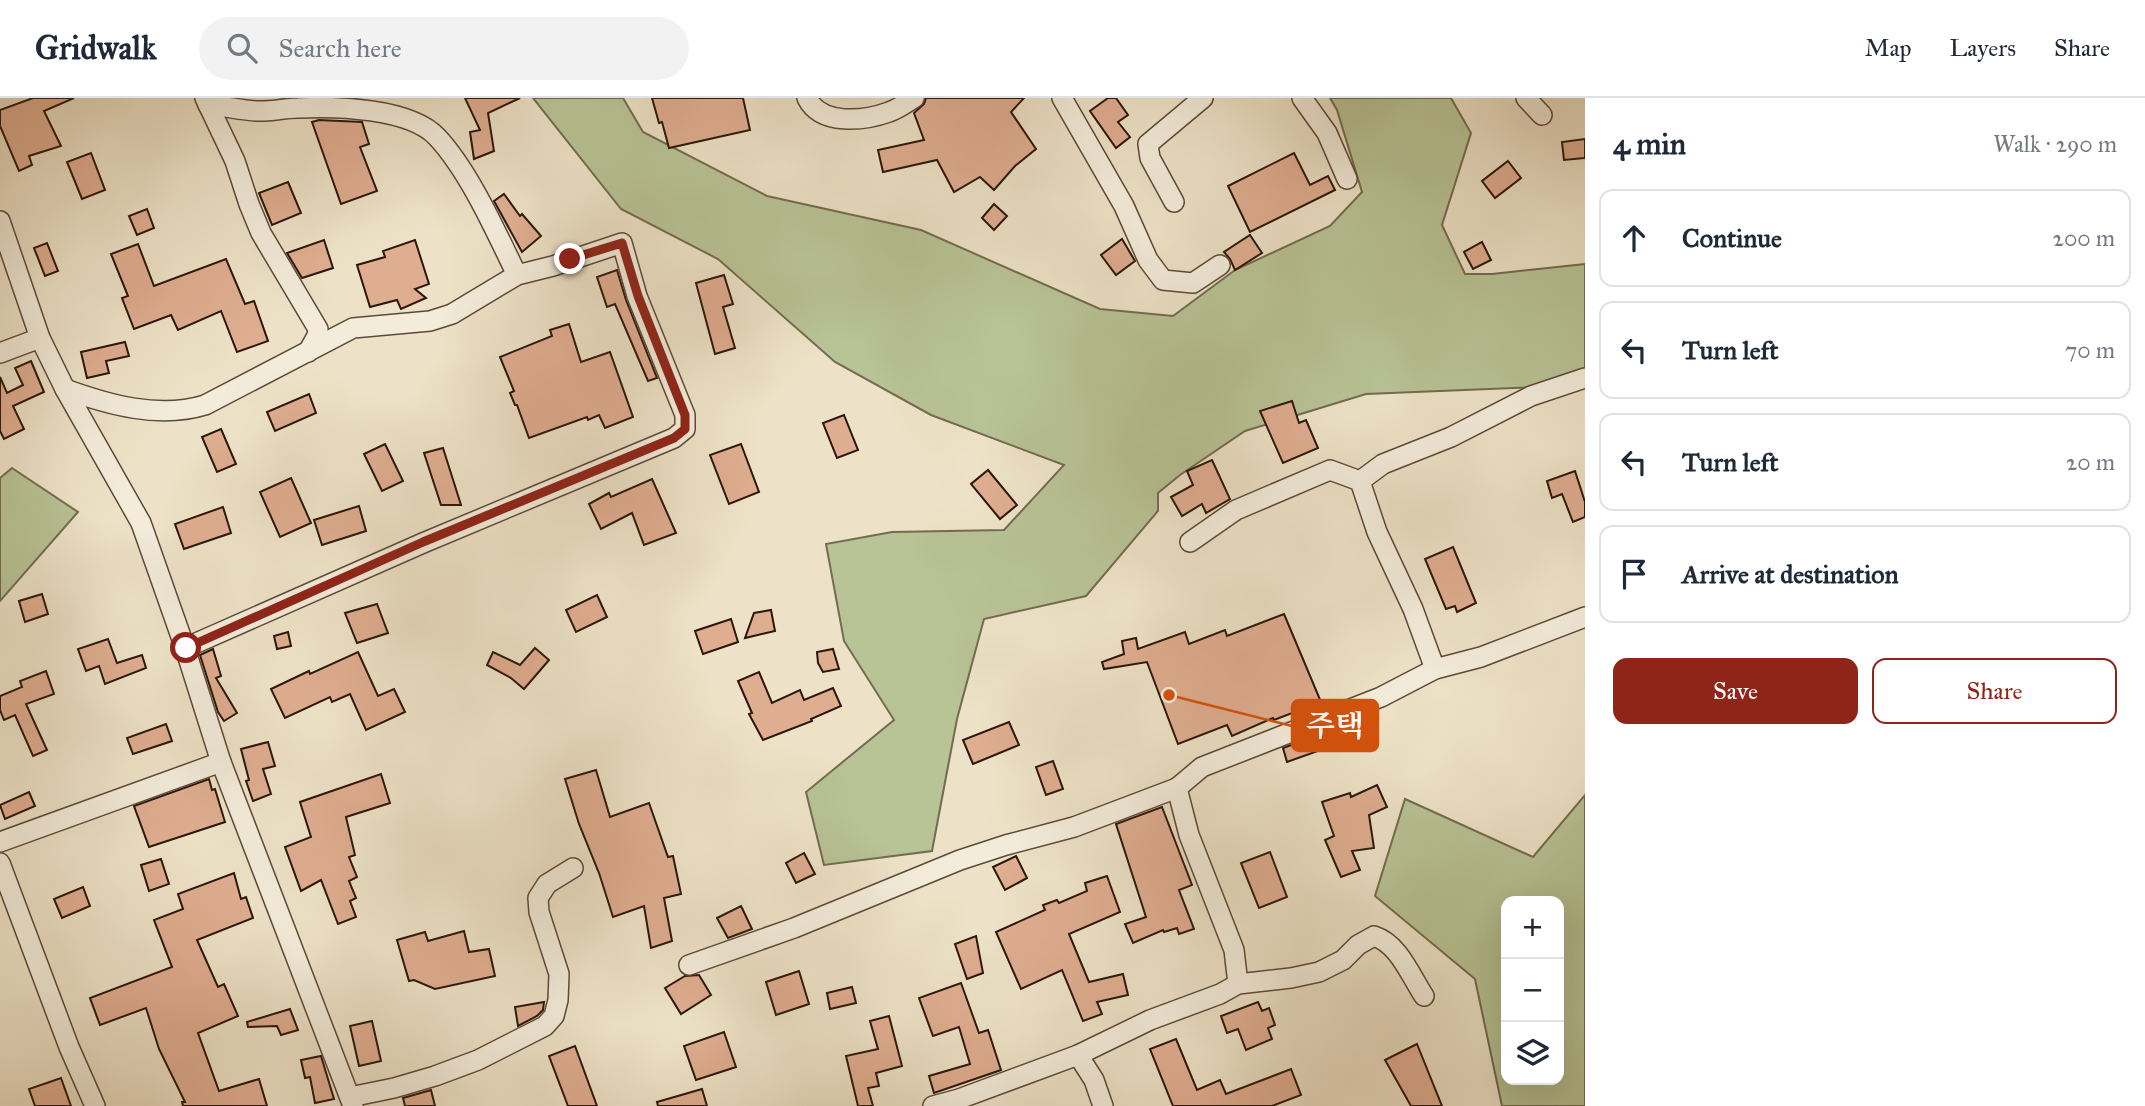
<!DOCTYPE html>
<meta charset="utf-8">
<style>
body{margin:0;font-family:"IM FELL Great Primer","Noto Serif KR",serif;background:#f2f2f3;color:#1f2937}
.controls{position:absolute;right:21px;bottom:21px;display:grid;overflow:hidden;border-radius:14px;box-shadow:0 7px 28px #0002}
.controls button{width:63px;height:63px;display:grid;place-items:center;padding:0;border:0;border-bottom:2px solid #e0e1e3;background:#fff;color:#1f2937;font:35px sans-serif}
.stop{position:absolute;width:21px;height:21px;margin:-16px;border:5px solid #8f2418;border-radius:50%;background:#fff}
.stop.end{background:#8f2418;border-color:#fff;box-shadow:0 2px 7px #0008}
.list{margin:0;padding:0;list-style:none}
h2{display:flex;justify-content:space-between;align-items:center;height:91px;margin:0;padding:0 28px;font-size:30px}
h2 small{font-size:23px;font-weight:400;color:#747a83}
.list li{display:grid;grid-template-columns:46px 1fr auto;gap:21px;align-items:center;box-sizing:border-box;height:98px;margin:0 14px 14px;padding:0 14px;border:2px solid #e0e1e3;border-radius:14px}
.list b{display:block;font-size:26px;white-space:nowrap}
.list em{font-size:23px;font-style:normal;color:#747a83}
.actions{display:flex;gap:14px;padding:21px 28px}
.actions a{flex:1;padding:16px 0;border:2px solid #8f2418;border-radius:14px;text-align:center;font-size:24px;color:#8f2418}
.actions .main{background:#8f2418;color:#fff}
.icon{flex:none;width:38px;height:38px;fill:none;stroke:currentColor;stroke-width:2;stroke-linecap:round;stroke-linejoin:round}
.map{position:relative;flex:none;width:1585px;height:1008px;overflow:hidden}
header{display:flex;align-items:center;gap:42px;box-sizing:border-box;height:98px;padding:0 35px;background:#fff;border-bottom:2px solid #e0e1e3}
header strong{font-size:33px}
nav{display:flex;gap:38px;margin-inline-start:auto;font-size:24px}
.search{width:490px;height:63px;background:#f2f2f3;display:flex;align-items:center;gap:18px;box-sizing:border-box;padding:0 24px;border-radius:38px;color:#747a83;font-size:26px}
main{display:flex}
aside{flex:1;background:#fff}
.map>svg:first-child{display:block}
.green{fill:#b8c396;stroke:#726c50;stroke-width:2;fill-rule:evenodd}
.building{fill:#dfad90;stroke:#2b1609;stroke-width:2}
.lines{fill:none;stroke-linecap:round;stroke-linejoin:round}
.street-casing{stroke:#5c4938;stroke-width:22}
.street{stroke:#f3ecdb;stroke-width:19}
.route{stroke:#8f2418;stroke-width:9}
.leader{fill:none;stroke:#d5520c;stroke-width:2.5}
.callout-dot{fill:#d5520c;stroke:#f3ecdb;stroke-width:2.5}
.callout{fill:#d5520c;stroke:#d5520c;stroke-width:2.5}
.callout-label{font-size:30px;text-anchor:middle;font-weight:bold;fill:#fff}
</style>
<header>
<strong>Gridwalk</strong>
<div class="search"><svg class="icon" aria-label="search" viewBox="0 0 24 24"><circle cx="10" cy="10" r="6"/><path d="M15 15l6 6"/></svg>Search here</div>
<nav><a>Map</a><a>Layers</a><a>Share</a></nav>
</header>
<main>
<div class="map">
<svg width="1585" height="1008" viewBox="0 0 1585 1008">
<rect width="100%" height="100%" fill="#ede2c7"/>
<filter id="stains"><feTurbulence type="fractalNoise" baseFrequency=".00286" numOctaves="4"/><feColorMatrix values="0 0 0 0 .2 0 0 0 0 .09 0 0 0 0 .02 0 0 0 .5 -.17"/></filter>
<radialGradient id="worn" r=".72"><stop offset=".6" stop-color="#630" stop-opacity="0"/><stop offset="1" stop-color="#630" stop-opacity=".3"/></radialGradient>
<g class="green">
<path d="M533 0H623L643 34 767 98 921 132 1100 211 1173 218 1235 172 1330 128 1362 94 1337 12 1330 0H1451L1471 35 1442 127 1465 176H1492L1585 166V287L1366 296 1245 333 1180 377 1158 395V413L1086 498 984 521 957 621 932 753 824 767 806 694 894 622 844 543 826 446 892 434 1004 432 1064 367 931 317 835 264 718 161 621 111Z"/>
<path d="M12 370 78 414 0 503V380Z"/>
<path d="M1585 697V1008H1502L1475 881 1375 798 1405 701 1533 759ZM1506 803H1559V982H1506Z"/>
</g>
<g class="building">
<path d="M33 0H74L44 13 61 48 29 58 32 67 19 73 0 28V12Z"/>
<path d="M465 0H520L488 15 494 53 474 61 470 34 480 32Z"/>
<path d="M652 0H743L750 32 669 50 662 24 659 25Z"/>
<path d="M926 0H1024L1011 14 1036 51 1015 68 994 92 980 79 954 94 937 62 883 74 878 52 924 42 914 15 924 6Z"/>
<path d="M1108 0H1116L1128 17 1118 24 1130 39 1116 50 1090 13Z"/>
<path d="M319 22 362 24 369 46 360 49 377 93 341 106 312 24Z"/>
<path d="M1585 41V60L1564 62 1562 44Z"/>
<path d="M91 55 105 92 82 101 67 64Z"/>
<path d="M1294 55 1310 87 1328 78 1335 92 1250 134 1228 88Z"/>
<path d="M1508 63 1521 80 1495 100 1482 83Z"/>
<path d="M288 84 301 115 272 127 259 95Z"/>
<path d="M504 96 520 118 522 116 541 138 522 154 494 103Z"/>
<path d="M994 106 1007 118 994 132 982 120Z"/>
<path d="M147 111 154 130 137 137 129 118Z"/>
<path d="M1250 137 1262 155 1235 172 1230 161 1224 154Z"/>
<path d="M1122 141 1135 163 1116 177 1101 157Z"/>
<path d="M324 142 333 170 302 180 287 155Z"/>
<path d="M415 142 429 186 415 191 426 200 401 211 397 202 370 209 357 167 385 159 383 153Z"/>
<path d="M1482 144 1491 162 1473 171 1464 154Z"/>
<path d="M47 145 58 173 45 178 34 150Z"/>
<path d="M138 146 154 188 226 161 245 206 254 203 268 243 237 254 221 213 178 232 171 217 134 231 122 200 128 198 111 156Z"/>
<path d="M617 172 626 202 657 280 648 283 615 206 607 209 597 179Z"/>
<path d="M724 177 733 206 723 209 735 250 715 256 696 185Z"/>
<path d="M569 226 581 264 610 254 633 319 605 330 599 317 588 322 587 319 529 340 517 307H515L510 295 514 293 500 259 552 238 550 232Z"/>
<path d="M125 244 129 258 106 263 109 275 87 280 81 254Z"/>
<path d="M31 263 44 294 13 308 24 331 4 341 0 333V279L7 295 23 287 15 270Z"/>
<path d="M309 296 316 315 275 333 267 314Z"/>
<path d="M1292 303 1299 325 1306 322 1318 350 1283 365 1260 313Z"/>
<path d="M844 317 858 352 837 360 823 325Z"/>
<path d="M221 331 236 366 217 374 202 339Z"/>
<path d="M385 346 403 383 382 393 364 356Z"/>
<path d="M741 346 759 394 729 406 710 357Z"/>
<path d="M443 350 461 407H441L424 355Z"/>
<path d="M1212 362 1230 401 1206 415 1202 406 1182 418 1171 399 1193 387 1187 373Z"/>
<path d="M988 372 1017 407 1000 421 971 386Z"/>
<path d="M1575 373 1585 404V419L1573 424 1562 396 1552 400 1547 383Z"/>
<path d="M291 380 311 425 280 439 260 394Z"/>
<path d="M652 381 676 435 644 447 632 415 601 431 589 406 609 395 611 399Z"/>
<path d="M359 408 366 433 322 447 314 422Z"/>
<path d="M223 409 231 435 184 451 175 426Z"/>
<path d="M1453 449 1476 505 1457 514 1455 508 1446 511 1425 461Z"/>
<path d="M42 496 48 516 25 524 19 503Z"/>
<path d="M597 497 607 519 576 534 566 512Z"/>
<path d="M377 506 388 535 357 545 345 515Z"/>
<path d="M771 512 775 533 745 540 754 515Z"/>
<path d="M1284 516 1321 604 1274 622 1273 620 1232 638 1227 627 1178 646 1147 564 1104 571 1102 564 1124 556 1122 543 1136 540 1138 551 1185 534 1189 546 1225 532 1227 538Z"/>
<path d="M731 521 738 544 703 556 695 533Z"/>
<path d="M288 534 291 548 277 551 274 538Z"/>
<path d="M108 541 117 565 142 557 146 570 105 586 99 568 86 573 78 551Z"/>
<path d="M535 550 549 562 524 591 511 580 487 567 493 554 520 567Z"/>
<path d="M213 551 221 578 216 580 237 615 224 623 218 614 200 557Z"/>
<path d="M833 551 839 571 823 574 818 565 817 554Z"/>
<path d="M358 554 378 598 394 591 405 614 366 632 350 596 332 604 330 599 285 620 271 591 309 573 310 576Z"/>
<path d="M46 573 54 596 26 606 47 652 33 658 15 617 4 622 0 612V598L22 589 20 583Z"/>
<path d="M759 574 772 605 800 592 804 602 833 590 841 608 811 621 812 623 763 642 749 616 752 615 738 583Z"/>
<path d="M1009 624 1019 647 973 666 963 642Z"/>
<path d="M166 626 172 643 133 656 127 640Z"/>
<path d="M1313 639 1318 653 1287 664 1283 650Z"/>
<path d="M268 644 275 668 263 671 271 696 253 703 246 683 249 682 241 651Z"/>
<path d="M1053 663 1063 691 1046 697 1036 669Z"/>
<path d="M596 672 610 719 649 705 668 759 673 758 681 796 664 800 672 843 651 850 644 808 613 819 599 775 579 726 565 681Z"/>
<path d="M381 676 390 705 346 719 355 757 349 759 357 779 349 783 356 800 350 803 356 819 338 826 321 782 301 793 285 749 311 739 300 704Z"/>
<path d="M209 681 212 692 215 691 225 724 149 749 134 708Z"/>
<path d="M1377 687 1387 709 1369 717 1374 750 1352 753 1360 772 1341 779 1325 742 1334 738 1322 704 1350 695 1351 699Z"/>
<path d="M29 694 35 708 5 721 0 707Z"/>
<path d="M1162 709 1192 787 1179 792 1194 831 1179 836 1177 830 1164 834 1163 832 1133 845 1125 826 1146 819 1116 726Z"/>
<path d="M1270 754 1287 799 1259 810 1241 765Z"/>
<path d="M804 755 815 776 796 785 786 765Z"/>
<path d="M1016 758 1027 780 1005 792 993 769Z"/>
<path d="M161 761 169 786 149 793 141 767Z"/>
<path d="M234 775 241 801 246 799 253 820 197 842 218 889 224 886 238 918 198 935 219 993 259 981 267 1008H183L182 1004H185L159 951 146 910 100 927 90 900 172 869 154 822 183 811 178 796Z"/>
<path d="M1107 778 1120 814 1069 836 1089 884 1123 876 1128 897 1097 904 1102 916 1083 923 1062 872 1021 891 996 834 1045 812 1043 807 1057 802 1059 805 1087 793 1085 785Z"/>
<path d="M83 789 90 808 62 820 54 801Z"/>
<path d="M741 808 752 831 728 840 717 820Z"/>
<path d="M464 833 469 854 489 851 495 878 435 891 414 882 409 883 397 842 425 834 428 843Z"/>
<path d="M976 838 983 875 967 881 955 846Z"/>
<path d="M799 873 809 906 776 917 766 884Z"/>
<path d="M699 877 711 897 681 916 665 890 685 878Z"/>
<path d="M961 885 979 935 988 932 1001 972 934 995 929 978 970 966 959 929 933 938 919 900Z"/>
<path d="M852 889 856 905 830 911 827 895Z"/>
<path d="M544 904 543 912 537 918 518 928 515 909Z"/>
<path d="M1258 904 1262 913 1269 910 1275 927 1268 930 1272 941 1246 952 1238 931 1227 935 1221 918Z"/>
<path d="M290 911 298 932 281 937 277 928 248 929 247 924Z"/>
<path d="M889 918 902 968 876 975 879 988 868 990 873 1008H858L846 958 878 951 870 923Z"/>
<path d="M372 923 381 963 359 968 350 928Z"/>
<path d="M724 934 736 969 696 982 684 948Z"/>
<path d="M1176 941 1197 992 1220 982 1226 996 1291 971 1301 997 1272 1008H1173L1150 951Z"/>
<path d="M1417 946 1442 1008H1411L1385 962Z"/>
<path d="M575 948 597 1008H568L549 958Z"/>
<path d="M321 958 334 1001 315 1005 310 979 305 980 301 962Z"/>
<path d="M61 980 71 1008H35L29 991Z"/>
<path d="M702 991 707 1008H658L657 1004Z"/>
<path d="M431 992 435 1008H405L403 1000Z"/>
</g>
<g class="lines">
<defs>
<g id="street">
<path d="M205 0 235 63 249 106 261 135 318 231 317 238 308 254"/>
<path d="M807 0C821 28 864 23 889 14 898 11 906 5 914 0"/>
<path d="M1062 0 1124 108 1148 162 1163 182 1193 185 1220 167"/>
<path d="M1302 0 1327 35 1347 81"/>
<path d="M1526 0 1542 17"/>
<path d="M208 7C224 8 240 12 256 13 270 14 284 10 298 10 335 8 410 10 437 39 469 73 496 134 517 177"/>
<path d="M1174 104 1150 60 1148 46 1203 0"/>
<path d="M0 123 40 240 65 291 141 425 185 550 221 664 353 1008"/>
<path d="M0 255 40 240"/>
<path d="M65 291C109 307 159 321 205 307L353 230 430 223 452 216 517 177 553 168 622 145 637 198 685 317V331L674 340 423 445 185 550"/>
<path d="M1360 383 1383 366 1451 339 1531 298 1585 280"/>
<path d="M1190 444 1236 412 1330 372 1360 383 1377 434 1413 511 1435 571"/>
<path d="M0 744 221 664"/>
<path d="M0 765 69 949 95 1008"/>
<path d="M689 867 794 830 960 762 1006 747 1074 729 1177 690"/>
<path d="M1238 886 1234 852 1189 737 1177 690 1202 669 1381 599 1435 571 1481 559 1585 519"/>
<path d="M1078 957 1094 982 1103 1008"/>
<path d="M350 999 394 990 435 978 478 962 545 928 554 918 558 902 559 876 539 814 538 800 547 786 573 770"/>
<path d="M933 1008 959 1001 1078 957 1150 922 1220 896 1238 886 1291 880 1319 874 1343 862 1358 847 1374 838C1399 846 1410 877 1424 898"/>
</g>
</defs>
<use href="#street" class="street-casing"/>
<use href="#street" class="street"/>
</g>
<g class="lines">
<path class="route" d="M186 550 423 444 674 340 685 331V317L638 198 622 145 570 161"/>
</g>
<path class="leader" d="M1169 597L1292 628"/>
<circle class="callout-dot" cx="1169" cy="597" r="7"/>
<rect class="callout" x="1292" y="602" width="86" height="51" rx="7"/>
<g class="callout-label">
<text x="1335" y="638">주택</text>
</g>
<rect width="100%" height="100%" filter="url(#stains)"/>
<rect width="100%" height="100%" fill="url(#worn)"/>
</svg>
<div class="controls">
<button>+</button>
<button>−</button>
<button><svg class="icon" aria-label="layers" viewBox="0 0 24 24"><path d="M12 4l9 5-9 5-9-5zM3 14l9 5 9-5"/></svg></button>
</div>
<div class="stop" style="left:186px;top:550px"></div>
<div class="stop end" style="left:570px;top:161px"></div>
</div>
<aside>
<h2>4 min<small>Walk · 290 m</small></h2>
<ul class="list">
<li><svg class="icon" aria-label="ahead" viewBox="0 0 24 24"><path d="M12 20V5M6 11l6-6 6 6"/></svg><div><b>Continue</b></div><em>200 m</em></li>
<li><svg class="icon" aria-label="left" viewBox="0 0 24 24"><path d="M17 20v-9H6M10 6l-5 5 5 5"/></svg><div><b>Turn left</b></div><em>70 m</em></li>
<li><svg class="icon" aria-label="left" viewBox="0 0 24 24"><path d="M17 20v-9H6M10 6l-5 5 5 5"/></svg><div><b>Turn left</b></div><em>20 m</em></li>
<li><svg class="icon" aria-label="arrive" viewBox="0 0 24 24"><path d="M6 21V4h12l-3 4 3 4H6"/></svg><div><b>Arrive at destination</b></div></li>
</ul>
<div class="actions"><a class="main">Save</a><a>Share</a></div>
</aside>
</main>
